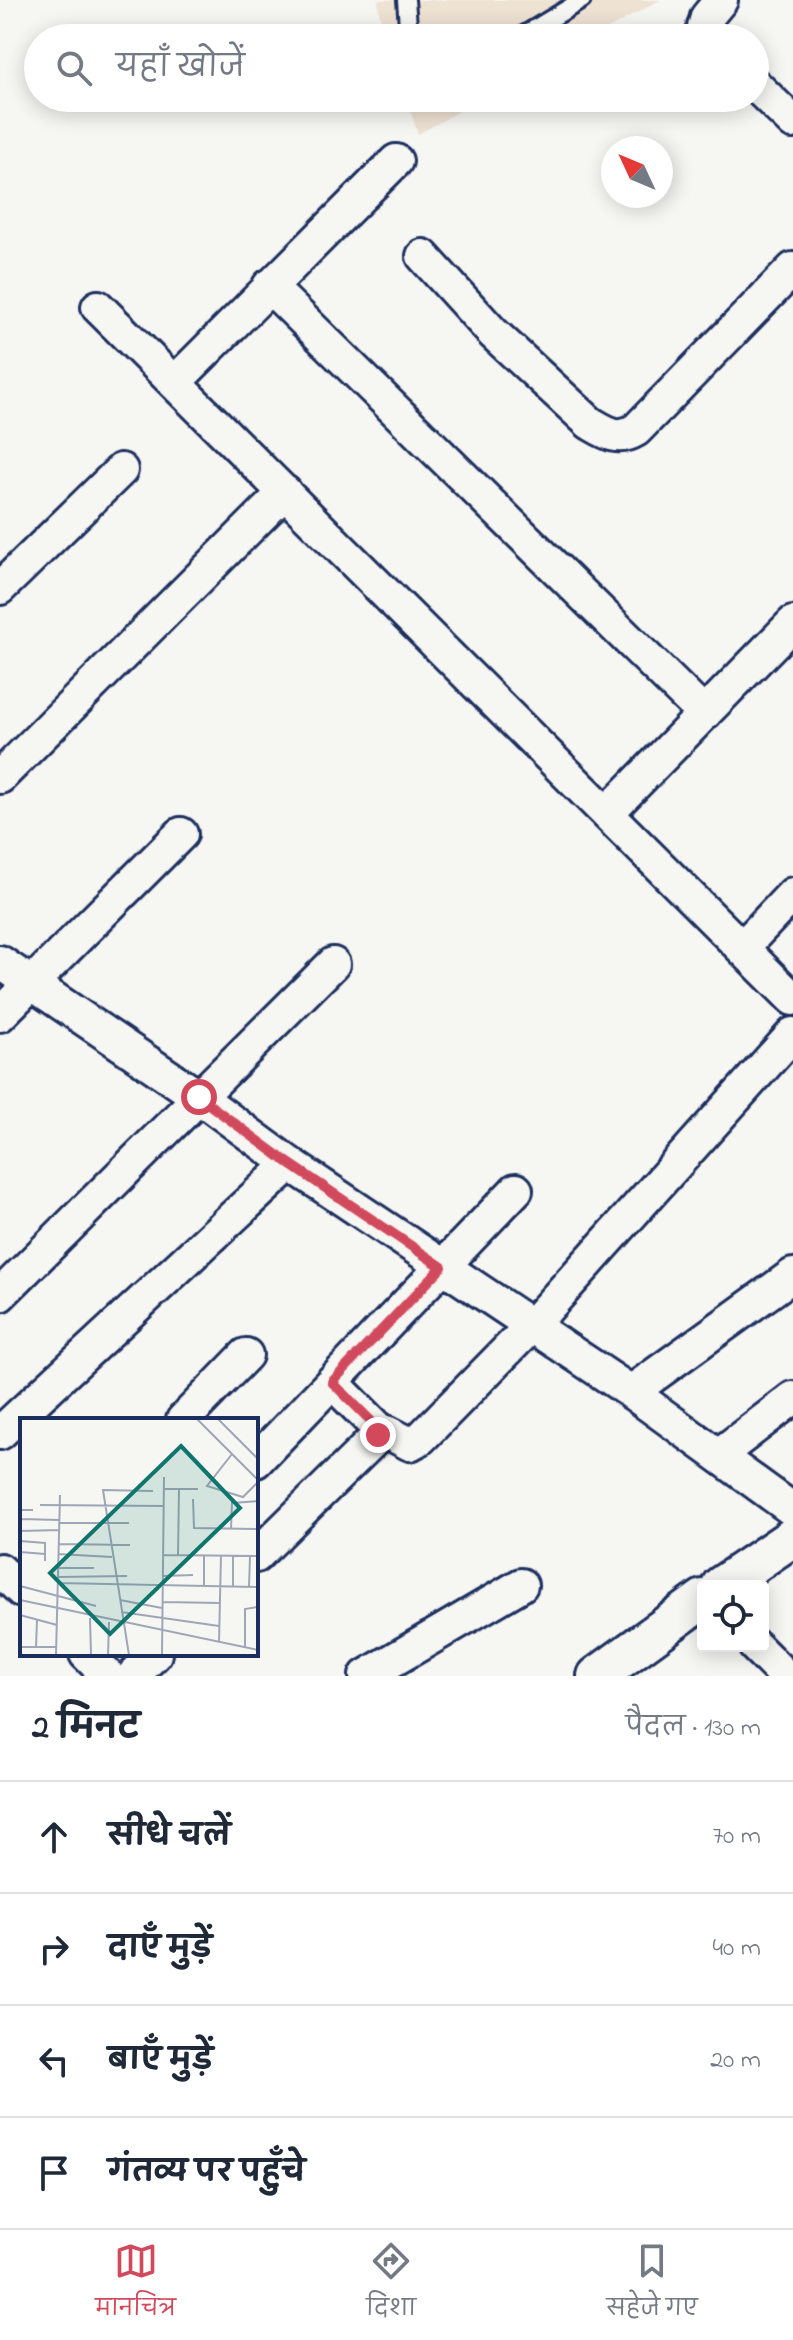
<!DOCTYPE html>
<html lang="hi">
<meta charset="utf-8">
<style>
body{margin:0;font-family:"Indie Flower","Playpen Sans Deva",sans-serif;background:#f2f2f3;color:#1f2937}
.controls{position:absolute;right:24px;bottom:24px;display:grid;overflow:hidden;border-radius:8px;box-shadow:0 4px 20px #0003}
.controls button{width:72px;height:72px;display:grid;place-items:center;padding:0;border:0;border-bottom:2px solid #e0e1e3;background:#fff;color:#1f2937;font:40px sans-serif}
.compass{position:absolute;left:601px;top:136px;width:72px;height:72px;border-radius:50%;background:#fff;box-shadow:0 4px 20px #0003;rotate:314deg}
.stop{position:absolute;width:24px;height:24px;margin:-18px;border:6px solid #d1495b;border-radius:50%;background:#fff}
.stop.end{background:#d1495b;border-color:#fff;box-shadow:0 2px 8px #0008}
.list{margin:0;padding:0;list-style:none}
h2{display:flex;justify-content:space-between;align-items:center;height:104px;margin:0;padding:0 32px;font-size:34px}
h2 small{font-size:26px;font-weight:400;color:#747a83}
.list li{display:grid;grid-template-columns:52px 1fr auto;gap:24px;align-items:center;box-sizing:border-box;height:112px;padding:0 32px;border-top:2px solid #e0e1e3}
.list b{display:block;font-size:30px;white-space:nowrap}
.list em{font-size:26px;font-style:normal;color:#747a83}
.icon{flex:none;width:44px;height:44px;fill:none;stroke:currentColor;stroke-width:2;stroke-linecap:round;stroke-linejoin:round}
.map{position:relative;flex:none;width:793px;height:1676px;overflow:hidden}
.search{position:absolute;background:#fff;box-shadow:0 4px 20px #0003;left:24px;right:24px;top:24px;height:88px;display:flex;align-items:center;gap:20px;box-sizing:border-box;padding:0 28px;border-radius:44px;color:#747a83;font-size:30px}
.sheet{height:552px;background:#fff}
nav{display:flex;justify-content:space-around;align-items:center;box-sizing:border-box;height:112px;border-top:2px solid #e0e1e3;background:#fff;font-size:22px;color:#747a83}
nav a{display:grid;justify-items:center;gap:4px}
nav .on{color:#d1495b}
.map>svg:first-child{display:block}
.built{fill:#eee2d3}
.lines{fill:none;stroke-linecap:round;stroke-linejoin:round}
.service-casing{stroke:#1b2f5e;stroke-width:22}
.minor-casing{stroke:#1b2f5e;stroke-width:38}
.tertiary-casing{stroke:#1b2f5e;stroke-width:44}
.service{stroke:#f6f6f2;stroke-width:16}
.minor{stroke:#f6f6f2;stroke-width:32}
.tertiary{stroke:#f6f6f2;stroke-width:38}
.route{stroke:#d1495b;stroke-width:10}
.inset-road{fill:none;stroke:#9ea6b7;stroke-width:2}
.view{fill:#0f766e;fill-opacity:0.15;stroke:#0f766e;stroke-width:4}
.inset-edge{fill:none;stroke:#1b2f5e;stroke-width:4}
</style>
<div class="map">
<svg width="793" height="1676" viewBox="0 0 793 1676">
<rect width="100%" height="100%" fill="#f6f6f2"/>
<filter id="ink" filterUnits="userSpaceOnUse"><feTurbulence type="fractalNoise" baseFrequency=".0125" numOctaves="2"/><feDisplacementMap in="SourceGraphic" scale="16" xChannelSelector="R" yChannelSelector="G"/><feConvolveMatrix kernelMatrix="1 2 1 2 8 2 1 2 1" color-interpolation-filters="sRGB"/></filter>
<g filter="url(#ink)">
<g class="built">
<path d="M378 0H660L592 38H387L379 13Z"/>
<path d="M406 98H483L418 134Z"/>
</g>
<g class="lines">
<defs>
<g id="service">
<path d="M406 0 409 38"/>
<path d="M519 38 582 0"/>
</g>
<g id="minor">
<path d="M709 38 704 27 707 17 721 0"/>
<path d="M755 85 793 122"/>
<path d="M423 256 493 333 590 423C607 433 618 441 636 430L793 269"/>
<path d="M269 286 704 714"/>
<path d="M98 307 793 999"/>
<path d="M175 382 396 161"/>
<path d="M0 588 121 470"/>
<path d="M0 777 285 492"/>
<path d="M607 813 793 623"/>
<path d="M743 947 793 894"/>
<path d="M0 962 199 1097 290 1164 631 1392 793 1510"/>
<path d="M0 1015 181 834"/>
<path d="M0 1295 333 964"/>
<path d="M332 1382 382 1432"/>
<path d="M631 1392 793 1275"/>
<path d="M183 1420 246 1355"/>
<path d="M0 1433 290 1164"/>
<path d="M719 1455 793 1398"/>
<path d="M256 1461 516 1190"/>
<path d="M256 1556 382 1432H387L410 1444 421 1438 532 1325 793 1034"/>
<path d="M0 1570 22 1591"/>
<path d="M755 1646 785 1676"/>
<path d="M86 1654 108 1676"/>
<path d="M133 1676 155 1654"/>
<path d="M366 1676 521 1585"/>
</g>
<g id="tertiary">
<path d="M721 1586 793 1537"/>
<path d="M597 1676 703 1599"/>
</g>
</defs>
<use href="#service" class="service-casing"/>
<use href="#minor" class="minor-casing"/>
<use href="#tertiary" class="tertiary-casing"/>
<use href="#service" class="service"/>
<use href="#minor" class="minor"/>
<use href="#tertiary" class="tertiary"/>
</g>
</g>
<g class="lines" filter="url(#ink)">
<path class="route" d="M199 1097 290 1164 442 1267 332 1382 382 1432 378 1435"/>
</g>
<g transform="translate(20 1418)">
<rect width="238" height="238" fill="#f6f6f2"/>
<path class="inset-road" d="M177 1 238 62M198 1 238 41M212 36 187 68 223 79 238 64M144 71H178M173 81 174 110 238 111M20 87 144 88M1 101 39 102M39 105H109M211 111 212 85 238 83M0 113 39 112M0 122 1 92H13M0 123 25 125V143M38 126 110 127M0 134 25 136M38 136 92 139M143 137 238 138M158 137 159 71M38 150H74M143 158 173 157M38 159 107 158M38 165 238 169M0 168 76 188M184 168V137M213 169V138M229 169 230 138M0 182 238 232M100 182 142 190M142 184 200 185M101 194 199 208M0 197 37 207M70 200 71 237M199 224 201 137M0 229H36M16 229 17 202M225 229V191L237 189M36 237 40 77M88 237 89 204M109 237 83 72 133 73M142 237 144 59"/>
<path class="view" d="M161 28 220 90 90 216 30 155Z"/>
<rect width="238" height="238" class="inset-edge"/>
</g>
</svg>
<div class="controls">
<button><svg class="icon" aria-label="locate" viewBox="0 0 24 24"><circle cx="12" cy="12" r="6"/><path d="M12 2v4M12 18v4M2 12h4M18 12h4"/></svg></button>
</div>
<svg class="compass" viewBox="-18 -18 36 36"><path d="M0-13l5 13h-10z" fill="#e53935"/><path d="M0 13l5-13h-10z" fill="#747a83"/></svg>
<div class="stop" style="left:199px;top:1097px"></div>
<div class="stop end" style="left:378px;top:1435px"></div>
<div class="search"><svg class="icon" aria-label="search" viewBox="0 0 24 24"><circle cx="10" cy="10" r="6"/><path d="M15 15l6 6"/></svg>यहाँ खोजें</div>
</div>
<section class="sheet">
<h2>2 मिनट<small>पैदल · 130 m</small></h2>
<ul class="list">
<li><svg class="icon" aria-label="ahead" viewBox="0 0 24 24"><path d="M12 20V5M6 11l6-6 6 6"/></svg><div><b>सीधे चलें</b></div><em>70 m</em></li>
<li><svg class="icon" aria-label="right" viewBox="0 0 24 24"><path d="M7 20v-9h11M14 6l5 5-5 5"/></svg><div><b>दाएँ मुड़ें</b></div><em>40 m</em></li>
<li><svg class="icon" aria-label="left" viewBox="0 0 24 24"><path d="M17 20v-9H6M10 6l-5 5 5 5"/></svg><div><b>बाएँ मुड़ें</b></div><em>20 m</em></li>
<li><svg class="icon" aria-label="arrive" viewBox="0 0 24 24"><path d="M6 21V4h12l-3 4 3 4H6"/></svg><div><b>गंतव्य पर पहुँचे</b></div></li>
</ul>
</section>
<nav>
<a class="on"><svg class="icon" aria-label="map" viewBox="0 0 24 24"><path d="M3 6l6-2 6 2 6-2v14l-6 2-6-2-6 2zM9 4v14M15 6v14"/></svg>मानचित्र</a>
<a><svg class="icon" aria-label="directions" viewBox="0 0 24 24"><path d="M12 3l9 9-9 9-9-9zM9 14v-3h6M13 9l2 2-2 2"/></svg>दिशा</a>
<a><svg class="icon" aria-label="saved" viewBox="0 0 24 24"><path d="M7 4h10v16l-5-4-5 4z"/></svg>सहेजे गए</a>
</nav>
